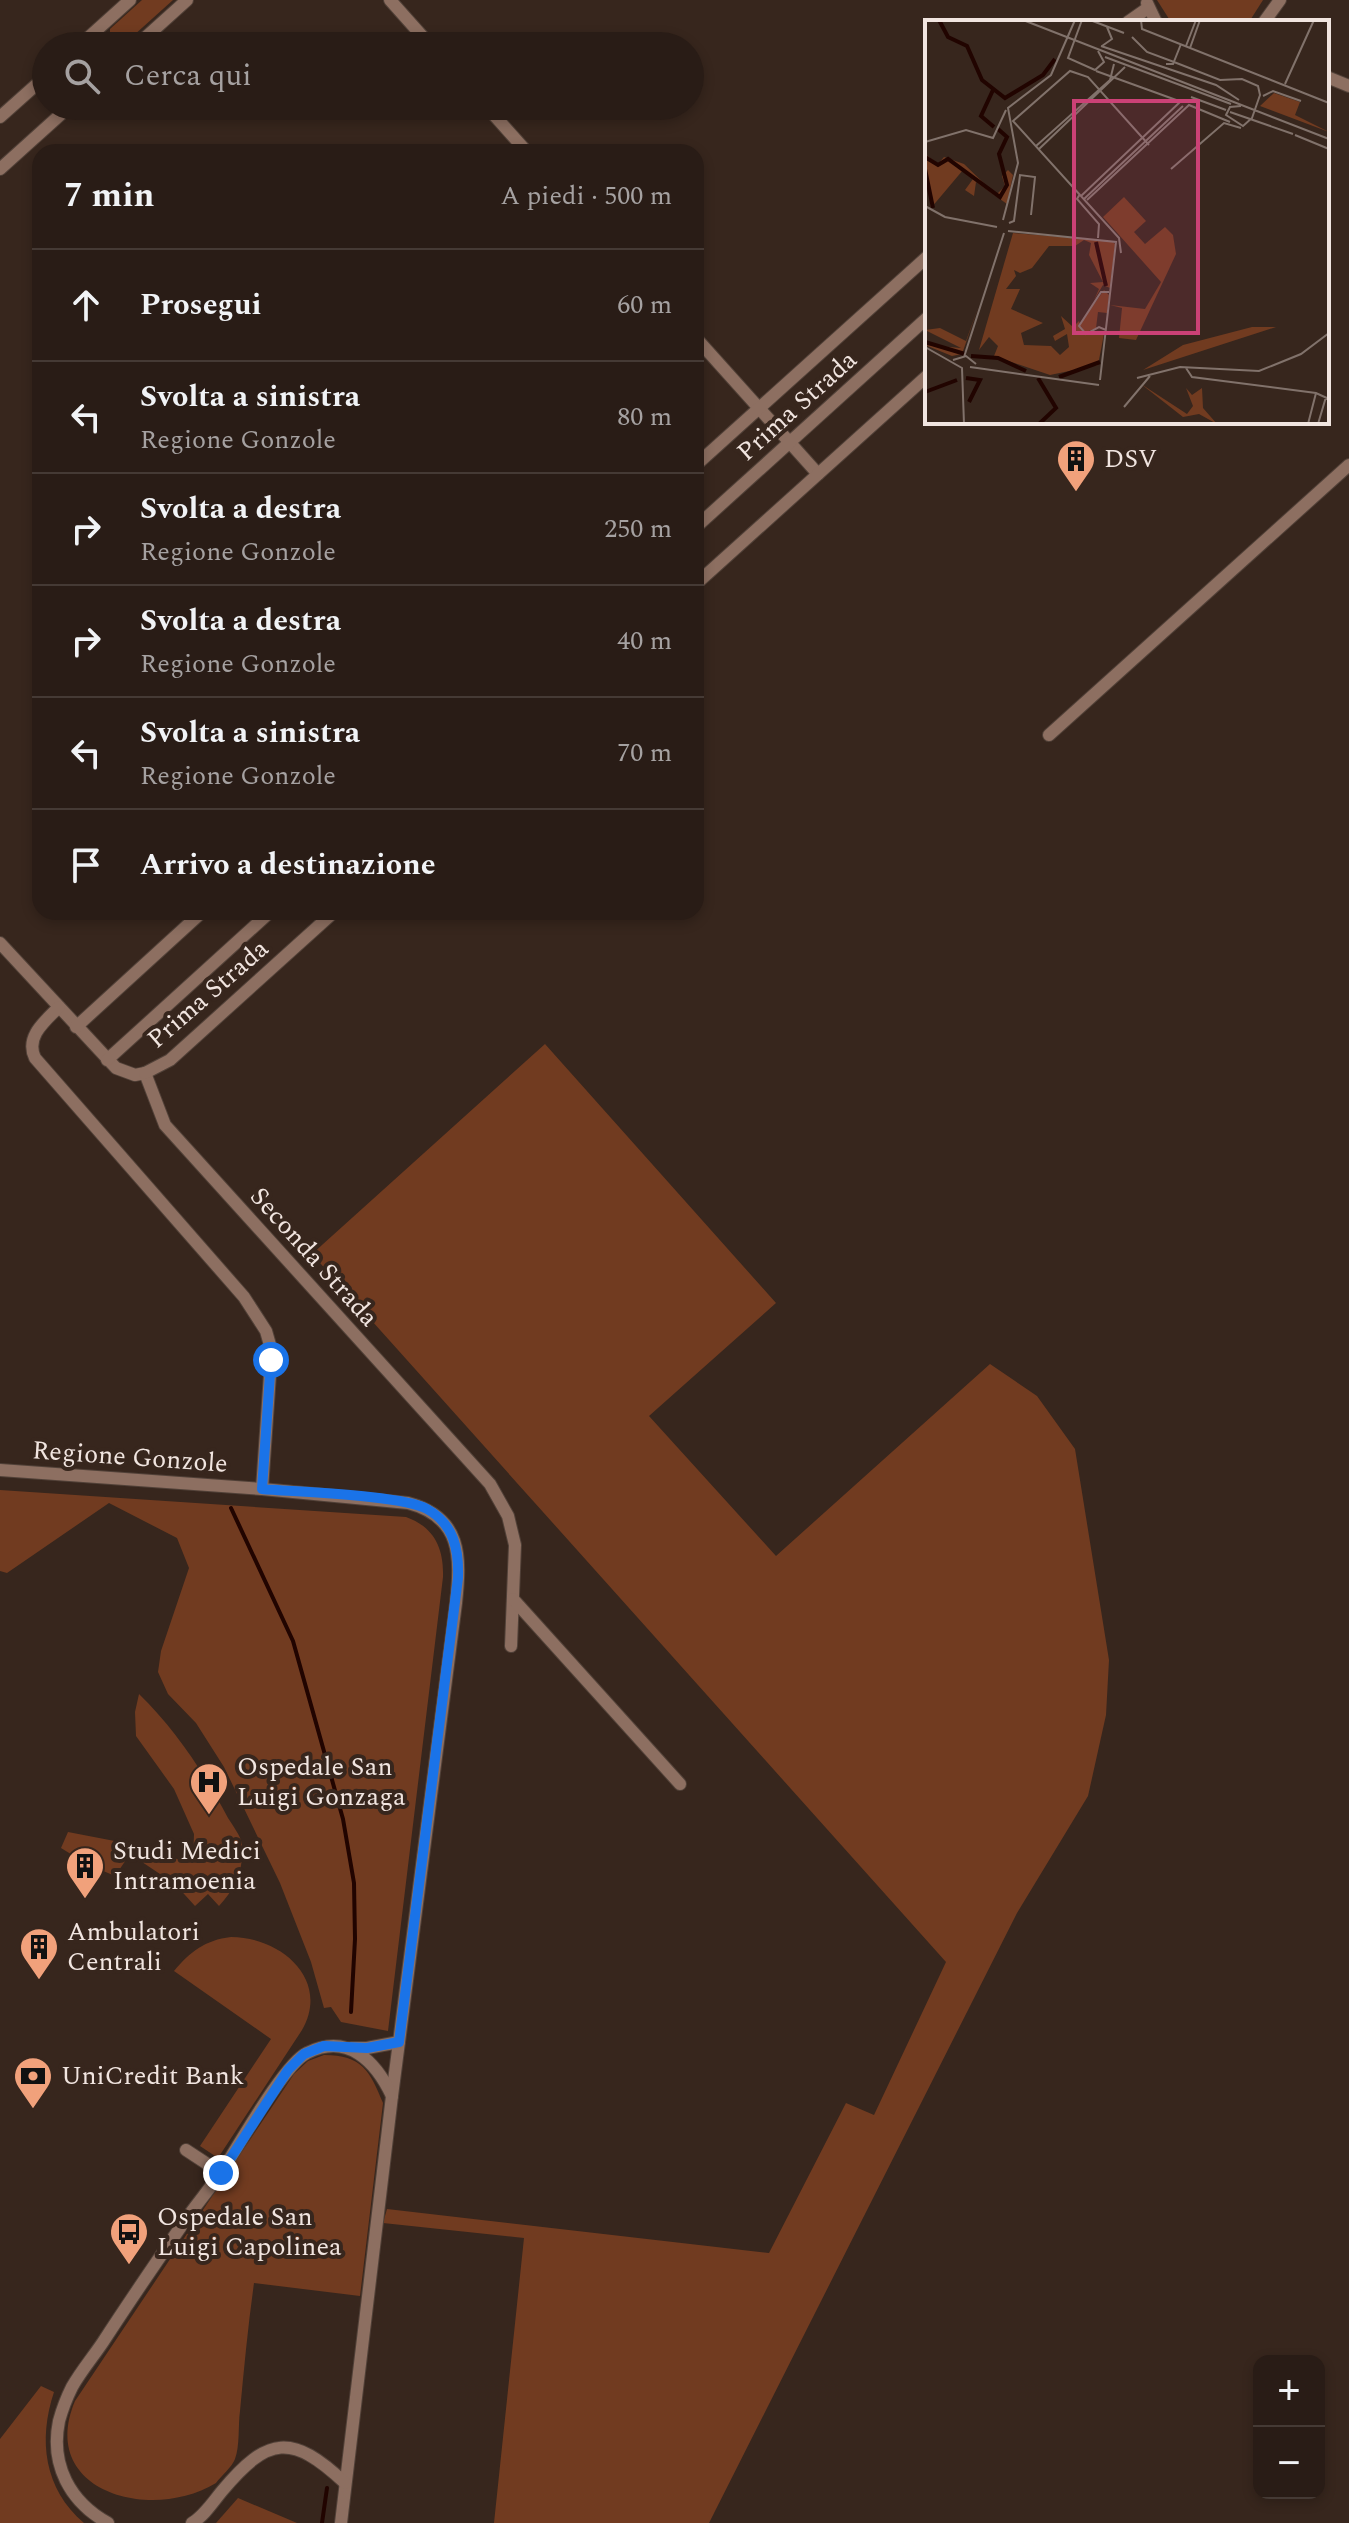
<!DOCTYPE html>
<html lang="it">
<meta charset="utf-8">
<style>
body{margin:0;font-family:Spectral,serif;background:#31251f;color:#f1f3f6}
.controls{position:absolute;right:24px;bottom:24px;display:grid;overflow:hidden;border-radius:16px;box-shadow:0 4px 12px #0003}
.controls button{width:72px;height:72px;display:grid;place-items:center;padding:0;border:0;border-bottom:2px solid #453a35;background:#291c16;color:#f1f3f6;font:40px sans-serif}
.stop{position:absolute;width:24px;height:24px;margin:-18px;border:6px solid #1a73e8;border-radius:50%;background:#fff}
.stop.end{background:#1a73e8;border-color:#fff;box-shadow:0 2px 8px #0008}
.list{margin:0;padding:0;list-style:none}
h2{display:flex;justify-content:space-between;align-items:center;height:104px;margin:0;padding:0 32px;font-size:34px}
h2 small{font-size:26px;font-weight:400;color:#a5a1a1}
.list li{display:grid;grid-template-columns:52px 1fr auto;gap:24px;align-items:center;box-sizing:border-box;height:112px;padding:0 32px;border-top:2px solid #453a35}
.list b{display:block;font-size:30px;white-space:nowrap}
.list p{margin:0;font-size:26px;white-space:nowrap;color:#a5a1a1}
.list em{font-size:26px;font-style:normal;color:#a5a1a1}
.icon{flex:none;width:44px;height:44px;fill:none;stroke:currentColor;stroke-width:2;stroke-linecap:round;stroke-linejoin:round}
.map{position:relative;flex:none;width:1349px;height:2523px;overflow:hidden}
.search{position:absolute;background:#291c16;box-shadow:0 4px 12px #0003;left:32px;top:32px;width:672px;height:88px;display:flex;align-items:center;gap:20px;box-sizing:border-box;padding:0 28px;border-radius:44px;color:#a5a1a1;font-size:30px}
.panel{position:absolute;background:#291c16;box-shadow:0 4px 12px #0003;left:32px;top:144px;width:672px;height:776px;border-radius:24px}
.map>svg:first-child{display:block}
.green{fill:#713b20}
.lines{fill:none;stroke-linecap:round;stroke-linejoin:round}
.stream{stroke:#210400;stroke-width:4}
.minor-casing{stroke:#514138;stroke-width:14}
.minor{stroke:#8d6f61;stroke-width:12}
.route{stroke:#1a73e8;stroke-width:10}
.labels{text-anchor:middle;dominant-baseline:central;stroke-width:8;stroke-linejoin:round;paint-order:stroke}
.street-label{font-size:26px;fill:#f1e5e0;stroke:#37261d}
.poi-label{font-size:26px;fill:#f1e5e0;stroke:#37261d;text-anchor:start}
.inset-river{fill:none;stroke:#210400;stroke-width:4}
.inset-road{fill:none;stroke:#81726b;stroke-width:2}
.view{fill:#cb4176;fill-opacity:0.15;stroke:#cb4176;stroke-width:4}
.inset-edge{fill:none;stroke:#f1e5e0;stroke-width:4}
</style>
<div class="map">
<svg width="1349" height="2523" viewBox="0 0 1349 2523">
<rect width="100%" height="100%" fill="#37261d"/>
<g class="green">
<path d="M142 0H173L123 45 119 44 110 33V29Z"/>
<path d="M1157 0H1263L1249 22H1171Z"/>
<path d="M545 1044 776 1303 649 1416 776 1556 990 1364 1037 1396 1075 1449 1109 1660 1106 1715 1088 1796 1017 1913 709 2523H494L524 2238 383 2223 387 2209 769 2253 846 2103 874 2115 946 1962 312 1254Z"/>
<path d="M0 1490 406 1517C434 1527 444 1548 443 1577L388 2031 341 2022 331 2007 324 2008 311 1962 280 1883 224 1767 196 1723 168 1694 158 1672 161 1651 189 1568 177 1538 109 1503 7 1573 0 1571Z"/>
<path d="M139 1694C176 1730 204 1773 228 1818 233 1826 241 1836 242 1845 244 1870 235 1889 219 1906L208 1894 195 1906 175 1884 130 1854 115 1876 87 1864 61 1848 68 1832 125 1843 155 1856 193 1861 194 1834 174 1789 136 1736 135 1712Z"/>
<path d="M231 1937C280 1937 331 1979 302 2030L218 2158 200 2146 271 2039 174 1971C190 1952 205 1940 231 1937Z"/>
<path d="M324 2055C362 2055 370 2071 383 2103L360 2296 254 2283C248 2326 244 2368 240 2411 238 2425 240 2446 235 2459 232 2467 221 2476 216 2483 150 2523 37 2491 75 2401L294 2074 308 2061Z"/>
<path d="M41 2386 54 2392C38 2440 44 2489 84 2523H0V2439Z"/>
<path d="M238 2498 297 2523H216Z"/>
</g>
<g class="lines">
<g class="stream">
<path d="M231 1508 293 1641 343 1819 354 1883 355 1939 351 2012"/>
<path d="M322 2523 327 2488"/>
</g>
<defs>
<g id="minor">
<path d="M390 0 431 46"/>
<path d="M1147 3 1156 22"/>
<path d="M1128 22 1148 8"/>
<path d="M1264 22 1280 0"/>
<path d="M79 46 130 0"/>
<path d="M136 46 187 0"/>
<path d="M1327 77 1349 86"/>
<path d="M486 106 527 152"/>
<path d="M0 117 46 76"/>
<path d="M0 169 70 106"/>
<path d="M696 338 818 474"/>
<path d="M696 465 927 257"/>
<path d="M696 527 927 318"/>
<path d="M696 584 927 376"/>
<path d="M1049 735 1349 465"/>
<path d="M0 943 116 1068 135 1075 145 1073 165 1125 490 1484 508 1516 515 1545 511 1646"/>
<path d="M59 1007C44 1022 25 1037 35 1058L244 1297 266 1331 270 1345 271 1360 262 1489"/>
<path d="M76 1027 202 912"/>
<path d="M107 1060 270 912"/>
<path d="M145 1073 170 1060 334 912"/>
<path d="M0 1470 262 1489 408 1503C462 1517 461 1557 456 1603L392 2096 341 2523"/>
<path d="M513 1599 680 1784"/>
<path d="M351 2048H367L399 2042"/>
<path d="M186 2150 221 2173"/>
<path d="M108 2523C70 2502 50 2465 59 2421 62 2410 67 2397 72 2387 81 2371 93 2357 103 2342 129 2302 155 2264 182 2225 194 2207 209 2190 222 2171 238 2147 284 2064 307 2053 348 2032 376 2062 392 2096"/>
<path d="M192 2523C204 2516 213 2502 222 2491 268 2436 292 2433 345 2483"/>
</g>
</defs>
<use href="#minor" class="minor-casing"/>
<use href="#minor" class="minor"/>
</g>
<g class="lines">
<path class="route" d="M221 2173 288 2070 304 2054 324 2046 367 2048 399 2042 458 1578C459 1550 454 1524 427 1509 403 1495 295 1492 262 1489L271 1360"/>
</g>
<defs>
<symbol id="building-pin" viewBox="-11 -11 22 30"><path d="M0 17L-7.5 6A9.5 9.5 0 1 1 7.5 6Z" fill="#f1a17b" stroke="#37261d"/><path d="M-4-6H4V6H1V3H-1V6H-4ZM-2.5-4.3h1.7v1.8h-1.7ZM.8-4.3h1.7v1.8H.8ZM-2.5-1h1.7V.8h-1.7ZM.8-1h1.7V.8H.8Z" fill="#111"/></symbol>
<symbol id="hospital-pin" viewBox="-11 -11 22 30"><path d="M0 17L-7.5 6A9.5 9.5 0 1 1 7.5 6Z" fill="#f1a17b" stroke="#37261d"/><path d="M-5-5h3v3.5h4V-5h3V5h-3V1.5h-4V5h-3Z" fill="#111"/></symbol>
<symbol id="bank-pin" viewBox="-11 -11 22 30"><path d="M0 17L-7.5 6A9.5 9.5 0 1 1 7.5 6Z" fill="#f1a17b" stroke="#37261d"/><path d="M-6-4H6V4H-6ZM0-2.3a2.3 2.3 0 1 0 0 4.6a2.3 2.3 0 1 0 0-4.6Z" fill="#111"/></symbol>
<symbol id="bus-pin" viewBox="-11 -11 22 30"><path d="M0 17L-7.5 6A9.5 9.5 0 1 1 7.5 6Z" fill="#f1a17b" stroke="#37261d"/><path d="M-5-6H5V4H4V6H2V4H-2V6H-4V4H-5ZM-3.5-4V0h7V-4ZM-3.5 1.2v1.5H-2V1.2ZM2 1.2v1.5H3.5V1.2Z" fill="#111"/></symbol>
</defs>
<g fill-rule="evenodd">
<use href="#building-pin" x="1054" y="437" width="44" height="60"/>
<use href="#hospital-pin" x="187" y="1760" width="44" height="60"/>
<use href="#building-pin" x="63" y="1844" width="44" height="60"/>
<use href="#building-pin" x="17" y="1925" width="44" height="60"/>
<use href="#bank-pin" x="11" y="2054" width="44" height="60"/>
<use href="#bus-pin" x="107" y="2210" width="44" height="60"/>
</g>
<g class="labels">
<g class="street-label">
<text transform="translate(797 406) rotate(-42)">Prima Strada</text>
<text transform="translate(208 994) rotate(-41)">Prima Strada</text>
<text transform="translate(314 1257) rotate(48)">Seconda Strada</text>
<text transform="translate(130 1457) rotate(4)">Regione Gonzole</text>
</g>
<g class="poi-label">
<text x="1104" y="459">DSV</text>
<text x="237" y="1767">Ospedale San<tspan x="237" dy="30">Luigi Gonzaga</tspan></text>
<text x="113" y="1851">Studi Medici<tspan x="113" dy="30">Intramoenia</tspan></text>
<text x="67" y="1932">Ambulatori<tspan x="67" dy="30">Centrali</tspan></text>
<text x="61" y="2076">UniCredit Bank</text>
<text x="157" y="2217">Ospedale San<tspan x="157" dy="30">Luigi Capolinea</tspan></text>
</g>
</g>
<g transform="translate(925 20)">
<rect width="404" height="404" fill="#37261d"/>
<path d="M349 73 375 82 370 95 404 112 335 86ZM0 134 13 144 19 137 39 144 71 175 80 166 77 156 83 150 88 155 82 184 51 162 49 176 40 170 48 159 38 150 6 188ZM199 177 221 201 209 212 220 224 240 207 248 215 251 234 211 320 194 318 197 288 185 285 220 289 236 262 178 197ZM88 213 187 221 190 224 185 268 178 265 169 280 174 269 165 263 178 262 164 235 166 223 159 220 150 226H124L107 248 95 253 89 250 91 256 81 269H95L86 289 118 303 96 313 99 325 126 326 135 335 144 327 142 314 130 321 128 316 140 309 136 296 148 307 154 301 159 315 179 314 173 345 125 355 69 336 73 326 64 317 54 330ZM179 270 184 275 182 293 173 292 171 308 159 313 155 304ZM54 285 37 334 27 336 0 325 36 328 0 310 15 308 41 321ZM327 307H351L218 350 258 325ZM216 364 262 394 268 386 261 368 267 375 277 368 278 388 292 404 274 394 258 397Z" fill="#713b20"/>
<path class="inset-river" d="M14 0 23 17 42 26 57 60 80 78 118 55 130 39M68 70 56 96 69 107M0 137 13 145 23 139 75 177 82 165 74 134 82 117 73 109M0 149 8 188M171 222 181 266M0 322 40 334M46 336 73 338 101 351M134 357 175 342M41 358 55 360 44 382M113 358 131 388 114 404M0 372 32 360"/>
<path class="inset-road" d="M98 0 404 119M157 0 143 38 170 50 179 42 173 31M165 0 199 13M216 0 217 9 404 83M207 17 222 32 249 42 295 60 317 59 333 66 335 75 327 98 318 106 301 95 305 87 316 86M176 26 291 65 314 80M177 26 187 19 182 7M261 26 271 0M265 28 275 0M180 37 306 84M241 44H248L256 24M171 51 254 81M360 64 389 0M338 76 348 71 376 81M266 77 301 90M305 92 368 114M370 115 404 129M0 122 41 110 68 118 81 90M111 126 185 60 189 44M114 129 200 47M246 149 299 103 316 108M155 174 152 179 174 204 173 218M156 176 255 82M159 179 258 86M162 180 264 85 305 102M0 186 20 197 72 207M78 200 93 143 83 88 126 55 150 0M84 203 89 201 95 155 110 157 106 195M83 211 191 222 175 360M196 233 194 218 88 101 145 51 163 57 224 125M181 310 174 307 161 314 154 306 176 272H184M0 327 37 348 39 404M39 337 79 213M28 340 41 336 51 344M45 347 174 365M261 348 267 357 391 373 404 379M212 358 255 347 334 351 376 334 404 313M199 387 225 356M383 404 391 373M393 404 401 377"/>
<path class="view" d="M149 81H273V313H149Z"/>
<rect width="404" height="404" class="inset-edge"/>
</g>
</svg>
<div class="controls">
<button>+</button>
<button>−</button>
</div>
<div class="stop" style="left:271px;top:1360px"></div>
<div class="stop end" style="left:221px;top:2173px"></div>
<div class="search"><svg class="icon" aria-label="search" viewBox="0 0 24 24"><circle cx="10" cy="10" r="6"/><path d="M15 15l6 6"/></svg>Cerca qui</div>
<section class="panel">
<h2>7 min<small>A piedi · 500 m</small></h2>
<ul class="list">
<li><svg class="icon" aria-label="ahead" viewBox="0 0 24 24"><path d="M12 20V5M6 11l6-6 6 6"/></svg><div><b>Prosegui</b></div><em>60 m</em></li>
<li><svg class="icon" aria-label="left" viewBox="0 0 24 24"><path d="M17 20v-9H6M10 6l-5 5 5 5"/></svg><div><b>Svolta a sinistra</b><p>Regione Gonzole</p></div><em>80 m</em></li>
<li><svg class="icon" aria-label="right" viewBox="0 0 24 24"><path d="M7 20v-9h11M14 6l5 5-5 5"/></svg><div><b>Svolta a destra</b><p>Regione Gonzole</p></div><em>250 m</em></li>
<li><svg class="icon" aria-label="right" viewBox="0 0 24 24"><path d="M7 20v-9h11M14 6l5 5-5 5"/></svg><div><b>Svolta a destra</b><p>Regione Gonzole</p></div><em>40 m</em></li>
<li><svg class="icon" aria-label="left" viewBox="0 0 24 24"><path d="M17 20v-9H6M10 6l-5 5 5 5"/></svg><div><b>Svolta a sinistra</b><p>Regione Gonzole</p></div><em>70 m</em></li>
<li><svg class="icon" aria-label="arrive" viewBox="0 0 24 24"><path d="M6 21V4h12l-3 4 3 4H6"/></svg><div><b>Arrivo a destinazione</b></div></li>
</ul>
</section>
</div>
